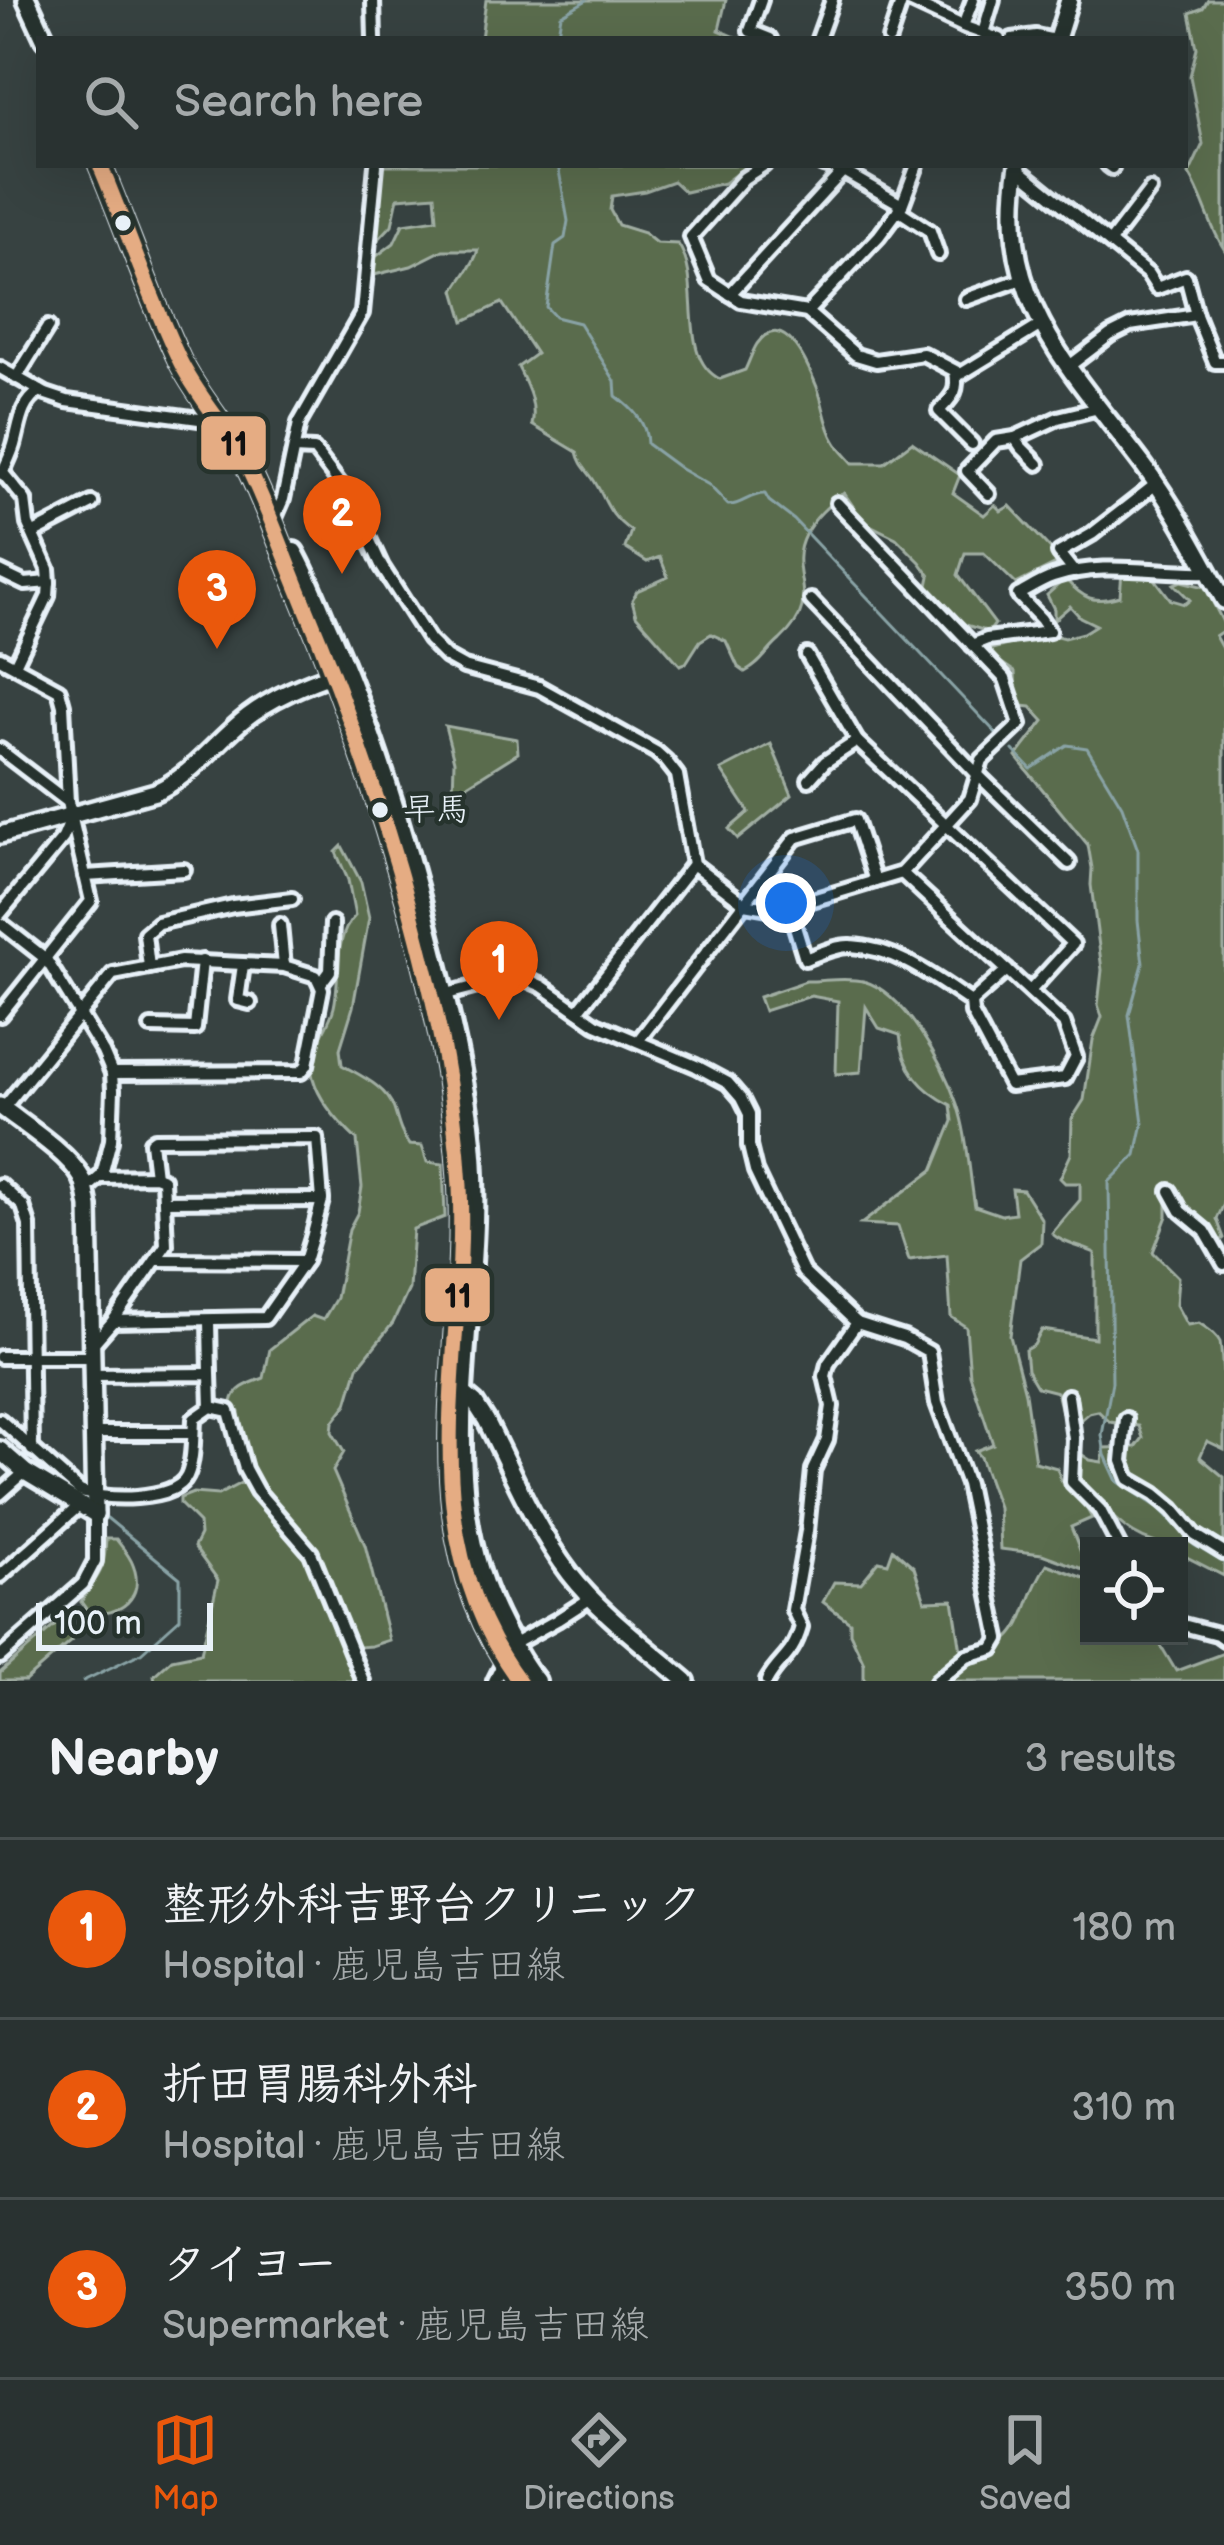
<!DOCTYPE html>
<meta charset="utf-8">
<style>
body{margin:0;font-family:"Balsamiq Sans","Klee One",sans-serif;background:#313a39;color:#f1f3f6}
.controls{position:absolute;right:36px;bottom:36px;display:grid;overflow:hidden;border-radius:0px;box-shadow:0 12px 48px #0002}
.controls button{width:108px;height:108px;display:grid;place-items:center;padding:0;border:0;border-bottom:3px solid #454d4d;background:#293231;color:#f1f3f6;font:60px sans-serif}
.scale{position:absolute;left:36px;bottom:30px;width:177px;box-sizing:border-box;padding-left:12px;border:6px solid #e8f1f8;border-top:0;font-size:33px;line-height:42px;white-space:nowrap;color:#e8f1f8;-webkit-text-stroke:9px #26332d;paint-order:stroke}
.you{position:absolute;left:786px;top:903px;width:42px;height:42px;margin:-30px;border:9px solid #fff;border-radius:50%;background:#1a73e8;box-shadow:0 0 0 18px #1a73e833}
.badge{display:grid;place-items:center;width:78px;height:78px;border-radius:50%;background:#ea580c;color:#fff;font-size:39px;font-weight:700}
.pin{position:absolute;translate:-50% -99px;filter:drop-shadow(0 3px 6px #0008)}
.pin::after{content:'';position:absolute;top:63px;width:42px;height:36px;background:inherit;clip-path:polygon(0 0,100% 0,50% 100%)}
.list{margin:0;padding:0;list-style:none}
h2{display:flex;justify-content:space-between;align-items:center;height:156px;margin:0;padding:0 48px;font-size:51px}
h2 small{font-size:39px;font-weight:400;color:#a5aaab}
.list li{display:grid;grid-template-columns:78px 1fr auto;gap:36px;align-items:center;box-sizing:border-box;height:180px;padding:0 48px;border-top:3px solid #454d4d}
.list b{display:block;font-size:45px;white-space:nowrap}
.list p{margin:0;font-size:39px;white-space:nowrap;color:#a5aaab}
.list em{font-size:39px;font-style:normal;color:#a5aaab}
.icon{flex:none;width:66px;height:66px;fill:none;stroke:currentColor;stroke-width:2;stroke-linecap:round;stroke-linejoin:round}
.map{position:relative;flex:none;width:1224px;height:1681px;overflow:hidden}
.search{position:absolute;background:#293231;box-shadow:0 12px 48px #0002;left:36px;right:36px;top:36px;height:132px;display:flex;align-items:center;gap:30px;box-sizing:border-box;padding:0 42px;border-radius:0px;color:#a5aaab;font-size:45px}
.sheet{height:696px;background:#293231}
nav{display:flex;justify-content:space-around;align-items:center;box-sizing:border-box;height:168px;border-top:3px solid #454d4d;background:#293231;font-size:33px;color:#a5aaab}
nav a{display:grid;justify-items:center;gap:6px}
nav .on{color:#ea580c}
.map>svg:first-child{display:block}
.green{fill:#5a6c4e;stroke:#a1aea3;stroke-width:3}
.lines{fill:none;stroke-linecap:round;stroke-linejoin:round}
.stream{stroke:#89a3a6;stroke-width:3}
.street-casing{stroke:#e8f1f8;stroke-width:20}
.secondary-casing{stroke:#e8f1f8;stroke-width:24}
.primary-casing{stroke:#e8f1f8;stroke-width:26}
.street{stroke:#26332d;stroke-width:10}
.secondary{stroke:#26332d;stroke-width:15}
.primary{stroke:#26332d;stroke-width:16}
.bus-1-casing{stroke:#26332d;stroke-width:24}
.bus-1{stroke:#e5ac83;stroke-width:15}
.bus-dot{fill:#e8f1f8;stroke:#26332d;stroke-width:4.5}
.labels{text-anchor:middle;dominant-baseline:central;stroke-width:9;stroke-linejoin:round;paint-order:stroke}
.bus-label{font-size:33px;fill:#e8f1f8;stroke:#26332d;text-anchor:start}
.line-badge{stroke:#26332d;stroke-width:4.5}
.pale-badge-label{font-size:33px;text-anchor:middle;font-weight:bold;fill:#111}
</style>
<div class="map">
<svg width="1224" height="1681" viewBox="0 0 1224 1681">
<rect width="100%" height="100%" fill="#374241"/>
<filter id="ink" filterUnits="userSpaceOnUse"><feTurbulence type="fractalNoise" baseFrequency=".00833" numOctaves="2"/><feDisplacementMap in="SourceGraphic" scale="24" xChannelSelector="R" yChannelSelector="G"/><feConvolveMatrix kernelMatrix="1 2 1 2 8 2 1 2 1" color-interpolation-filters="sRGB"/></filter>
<g filter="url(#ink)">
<g class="green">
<path d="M486 0H726L719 30 740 39H481Z"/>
<path d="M1208 0H1224V249C1209 226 1204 198 1189 174L1203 144 1190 76 1197 48 1190 13 1203 8Z"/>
<path d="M382 165H748L724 183 685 192 673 181 645 191 612 196 610 210 618 225 644 233 656 243 678 244C704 281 676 357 720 379L745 370C749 362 752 352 757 344 784 308 808 365 817 387 824 404 825 425 835 441 839 449 847 456 853 463H884L912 442 960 475 953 493 984 515 995 505 1001 511 1010 506 1062 561 1016 584 984 553H965L958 575 995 624 989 632 966 625 927 590 930 576 920 562 896 538 864 522 844 493C829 505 814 517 805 535 784 576 827 597 780 640 767 651 761 664 745 672L738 667 726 641 711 634 700 641 686 663 680 665 636 615 632 600 637 591 668 577 660 557 647 562 625 548 631 531C606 513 608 502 593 479 586 469 580 465 577 452L532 425C537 404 527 386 518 367L536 354 502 303 464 321 455 290C463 276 474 265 478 250H443L411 266 374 275V258L394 243 403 224 437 219 435 195 398 198 392 225 376 242Z"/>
<path d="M1149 571 1171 600 1185 604 1190 600 1174 584 1181 581 1205 587 1224 624V630L1215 636 1224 652V1204L1217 1219 1224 1238 1216 1245 1175 1210 1167 1199V1216L1153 1252 1178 1277 1176 1305 1187 1325 1199 1323C1206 1328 1216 1333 1220 1342 1224 1366 1224 1421 1224 1449L1207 1441 1200 1457 1224 1477V1576L1179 1553V1546C1130 1546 1109 1510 1074 1481L1075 1450 1090 1460 1102 1462 1104 1448 1136 1447 1143 1438 1139 1426 1110 1422 1098 1411 1089 1413 1067 1432 1057 1392 1037 1387 1027 1370 1025 1350 1034 1345 1042 1330 1095 1338V1253C1083 1247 1058 1242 1052 1233L1080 1200V1183H1065L1060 1178 1071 1154 1072 1119 1084 1100 1093 1040 1102 1017 1098 1005 1102 970 1091 885 1092 868 1088 845 1016 757 1044 721 1031 707 1022 706 1016 698 1015 672 984 651 1050 634 1064 638 1083 633 1096 625 1080 617 1070 606 1054 620V609L1047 595 1065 579C1084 599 1093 604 1120 596L1122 572Z"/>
<path d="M445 726 517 739 518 753 453 794 454 761Z"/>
<path d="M771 744 792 795 738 839 729 829 749 812 721 770Z"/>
<path d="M342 846 361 882 369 918 353 1007 340 1049 342 1065C361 1076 387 1087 394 1109 399 1124 399 1130 409 1145L422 1146 427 1162 443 1164 445 1217 413 1229 409 1289 393 1323 358 1367 347 1404 333 1422 332 1432 344 1452 333 1471 365 1545 389 1640 371 1646 345 1648 355 1681H155L154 1675 172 1659 201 1653 218 1580 194 1547 200 1535 199 1523 180 1504V1498L193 1493 218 1495 254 1476 245 1453 239 1412 232 1402C235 1387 251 1383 264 1378L270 1349 312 1316 323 1320 336 1298 349 1229 358 1212 362 1187 357 1140C340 1124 319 1101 313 1078 305 1050 328 1032 334 1007 341 978 332 939 355 916L348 880 336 852Z"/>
<path d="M806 981C824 981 846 977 863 981 905 992 944 1066 957 1104 968 1136 969 1174 975 1206L1001 1215 1015 1213 1012 1189 1023 1190 1042 1220 1041 1243 1020 1259 1010 1336 1025 1393 1035 1462 1057 1468 1061 1480 1078 1493 1092 1518 1071 1527 1088 1571 1042 1554 1000 1549 998 1507 980 1457 975 1451 993 1444 970 1375 966 1327 951 1317 947 1255 909 1260 898 1226 861 1224 933 1170 953 1121 951 1105C921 1090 903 1069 900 1035L879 1028 866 1007 861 1072 836 1074 838 1001 811 996 764 1011 759 997Z"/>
<path d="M106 1539H116C122 1547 130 1556 133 1565 146 1598 119 1617 89 1613L81 1602C98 1572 104 1577 106 1539Z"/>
<path d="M893 1549 914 1567 925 1601 953 1600 961 1651C1032 1652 1016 1609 1047 1564L1089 1580V1636H1155L1176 1671 1224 1653V1681H864V1663L850 1633V1622L823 1602 834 1582 861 1583 879 1561 888 1563Z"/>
<path d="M62 1619 78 1635 25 1681H0V1673Z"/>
</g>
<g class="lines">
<g class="stream">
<path d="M557 39 561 15 587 0"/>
<path d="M558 165 568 221 565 238 555 245 546 307 555 317 579 323 615 381 616 396C632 408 647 422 647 444L681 469 709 485 728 505C741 506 751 493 765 494L769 501 794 520 996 733"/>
<path d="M1013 750 1031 769 1067 745 1087 748 1122 806 1138 850V920L1143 964 1129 1015 1143 1123 1136 1155 1109 1182 1112 1382 1102 1435 1105 1455 1117 1481 1159 1508 1194 1545 1224 1563"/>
<path d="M83 1681 141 1653 180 1618V1578L107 1518"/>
</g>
<defs>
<g id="street">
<path d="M373 0 374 39"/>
<path d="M761 0 750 31 770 39"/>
<path d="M907 0 965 27 999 39"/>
<path d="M963 26 973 0"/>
<path d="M983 33 993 0"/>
<path d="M818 39 832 0"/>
<path d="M889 39 902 0"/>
<path d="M1012 39 1036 36 1050 39"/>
<path d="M764 165 744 178 691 237 709 280 741 301 807 312 856 355 876 361 923 354 961 374 1041 325"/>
<path d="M823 165 843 171 902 205"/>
<path d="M1108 165 1112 168"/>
<path d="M1017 168 1148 274 1157 288 1186 277 1196 315 1215 362H1224"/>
<path d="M898 210 930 231 938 254"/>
<path d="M1110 242 1150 190"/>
<path d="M730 294 843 171 845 165"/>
<path d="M966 299 1022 279"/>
<path d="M807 312 879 236 902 205 917 165"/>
<path d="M1068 367 1110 335 1130 325 1196 315"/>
<path d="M0 368 46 394 67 401 221 422"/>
<path d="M955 372C959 392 952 397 939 411L972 444"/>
<path d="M16 378 48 327"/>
<path d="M1015 438 1021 447 1038 464"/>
<path d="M294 449 314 450 349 496 382 567 429 640 446 657 464 667 539 687 656 752 666 761 677 775 693 864 745 904 768 908 789 907 902 873 970 799 982 760 1020 724 1005 679 837 503"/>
<path d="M2 472 25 500 28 524 48 569 49 582 48 596 15 665"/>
<path d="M2 474C6 464 11 455 14 445 20 424 20 404 40 391"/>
<path d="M989 494 967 471 996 441 1015 438 1058 418 1099 408"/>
<path d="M273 522 283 499 299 423 362 313 376 165"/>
<path d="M34 533 92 503"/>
<path d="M0 572 25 584 49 582"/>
<path d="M1074 572 1059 553 1092 534 1156 484"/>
<path d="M811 600 976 773 1069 863"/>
<path d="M972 645 987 639 1049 631 1041 619 1018 595C1029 589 1041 581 1053 577 1103 560 1158 574 1209 572"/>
<path d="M807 655 857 741 1073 944 1030 991"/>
<path d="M0 658 59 690 63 705 68 802"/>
<path d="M0 750 68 802 91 901 0 1015"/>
<path d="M809 780 825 762 857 741"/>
<path d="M85 876 184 870"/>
<path d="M789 907 805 959C819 954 837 945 851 946 897 948 935 978 971 1002L972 1013 1010 1085 1065 1078 1076 1057 1064 1023 902 873"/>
<path d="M0 914 63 838 71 819"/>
<path d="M0 923 46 959 103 1052 112 1073 113 1090 111 1140 102 1175 86 1189"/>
<path d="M280 925 284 966"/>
<path d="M243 965 238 1000 250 1003"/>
<path d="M149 967 145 934 158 923 233 906 292 899"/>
<path d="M321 983 330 971 332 923"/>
<path d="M443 995 504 979 528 980 542 986 596 1024 696 1066 728 1083 741 1098 749 1114V1146L755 1171 803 1272 857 1323 828 1364 825 1376 832 1406 827 1440 813 1470 807 1531 793 1610 801 1627C792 1658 780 1658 767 1681"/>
<path d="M971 1002 1007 970"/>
<path d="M578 1011 693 864"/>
<path d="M151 1027 195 1028 202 961"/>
<path d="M638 1041 795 838 855 820 875 881"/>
<path d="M2 1110 113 974 181 961 284 966 316 976 322 989 307 1065 301 1072 112 1073"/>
<path d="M0 1185 23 1206 29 1225 32 1450"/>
<path d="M1170 1191 1181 1211 1205 1231 1224 1264"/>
<path d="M165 1201 322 1200"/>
<path d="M157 1260 305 1261"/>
<path d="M113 1321 265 1318 305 1261 312 1238 322 1200 317 1138 155 1139 151 1142 155 1176"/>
<path d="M209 1321 210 1374"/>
<path d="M857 1323 904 1338 929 1352 937 1403 967 1484 999 1639 993 1649 967 1656 937 1681"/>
<path d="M92 1345 113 1321 166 1245 163 1179 155 1176 101 1177"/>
<path d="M0 1357H92"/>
<path d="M92 1375 210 1374 211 1407"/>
<path d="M1068 1396 1074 1439 1072 1482 1100 1510 1119 1546"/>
<path d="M1126 1419 1122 1461 1129 1479 1155 1494 1173 1509 1195 1535 1224 1553"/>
<path d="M0 1420 80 1491C101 1501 175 1502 187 1476 194 1461 193 1436 194 1419L211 1407 229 1411 245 1469 257 1491 311 1553 363 1681"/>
<path d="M94 1433H193"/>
<path d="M0 1494 25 1472"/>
<path d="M0 1576 80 1505"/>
<path d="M1179 1624 1217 1634 1224 1639"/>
<path d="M0 1657 83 1584 95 1561V1514"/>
<path d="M494 1681 512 1645 557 1620 591 1598"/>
</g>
<g id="secondary">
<path d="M1057 39 1069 0"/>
<path d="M1018 165C995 300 1070 367 1144 466 1175 508 1199 554 1224 600"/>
<path d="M0 835 155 792C191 776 212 746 242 721 271 697 307 683 342 671"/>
<path d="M0 1106C24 1125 67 1152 82 1178 86 1187 87 1197 89 1207L95 1514"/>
<path d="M463 1393 475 1403 486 1420C512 1472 535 1528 570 1574 602 1615 647 1647 686 1681"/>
<path d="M0 1450 25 1472 95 1514"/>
</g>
<g id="primary">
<path d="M27 0 45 39"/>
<path d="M100 165C127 229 149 296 179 359 197 397 228 428 247 466 269 510 284 555 303 600 345 701 381 804 410 909 435 1001 455 1092 460 1186 468 1358 406 1528 519 1681"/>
<path d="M294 552C306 573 315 596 324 618 364 707 394 799 419 893 439 970 459 1046 470 1124 492 1291 420 1471 503 1627 513 1646 522 1665 536 1681"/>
</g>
</defs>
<use href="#street" class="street-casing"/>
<use href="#secondary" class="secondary-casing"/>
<use href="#primary" class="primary-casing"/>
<use href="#street" class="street"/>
<use href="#secondary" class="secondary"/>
<use href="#primary" class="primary"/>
<defs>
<path id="bus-1" d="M100 165C127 229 149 296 179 359 197 397 228 428 247 466 269 510 284 555 303 600 345 701 381 804 410 909 435 1001 455 1092 460 1186 468 1358 406 1528 519 1681"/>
</defs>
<use href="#bus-1" class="bus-1-casing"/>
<use href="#bus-1" class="bus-1"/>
</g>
</g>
<g class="bus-dot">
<circle cx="123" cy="223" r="10"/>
<circle cx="380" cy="810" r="10"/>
</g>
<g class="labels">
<g class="bus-label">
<text x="403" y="810">早馬</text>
</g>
</g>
<g class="line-badge">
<rect x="199" y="414" width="69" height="58" rx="12" fill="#e5ac83"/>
<rect x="423" y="1266" width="69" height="58" rx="12" fill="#e5ac83"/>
</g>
<g class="pale-badge-label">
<text x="234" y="455">11</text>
<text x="458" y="1307">11</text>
</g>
</svg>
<div class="controls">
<button><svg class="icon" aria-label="locate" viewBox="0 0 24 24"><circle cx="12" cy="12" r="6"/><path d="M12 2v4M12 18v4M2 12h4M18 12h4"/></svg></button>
</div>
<div class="scale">100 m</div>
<div class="you"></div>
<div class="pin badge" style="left:499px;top:1020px">1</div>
<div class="pin badge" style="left:342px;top:574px">2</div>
<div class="pin badge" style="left:217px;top:649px">3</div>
<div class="search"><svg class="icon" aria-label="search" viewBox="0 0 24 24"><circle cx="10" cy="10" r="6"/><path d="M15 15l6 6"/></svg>Search here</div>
</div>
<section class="sheet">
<h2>Nearby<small>3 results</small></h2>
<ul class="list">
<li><span class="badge">1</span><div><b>整形外科吉野台クリニック</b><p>Hospital · 鹿児島吉田線</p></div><em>180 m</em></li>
<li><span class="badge">2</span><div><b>折田胃腸科外科</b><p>Hospital · 鹿児島吉田線</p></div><em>310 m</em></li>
<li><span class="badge">3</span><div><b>タイヨー</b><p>Supermarket · 鹿児島吉田線</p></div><em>350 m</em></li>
</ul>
</section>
<nav>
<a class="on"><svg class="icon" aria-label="map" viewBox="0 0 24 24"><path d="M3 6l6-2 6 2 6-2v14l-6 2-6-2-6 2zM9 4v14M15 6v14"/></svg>Map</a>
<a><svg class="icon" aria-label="directions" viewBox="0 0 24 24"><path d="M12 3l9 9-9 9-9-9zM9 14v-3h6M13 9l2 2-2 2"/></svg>Directions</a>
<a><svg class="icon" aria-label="saved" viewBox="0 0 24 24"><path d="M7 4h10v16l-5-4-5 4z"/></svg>Saved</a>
</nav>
